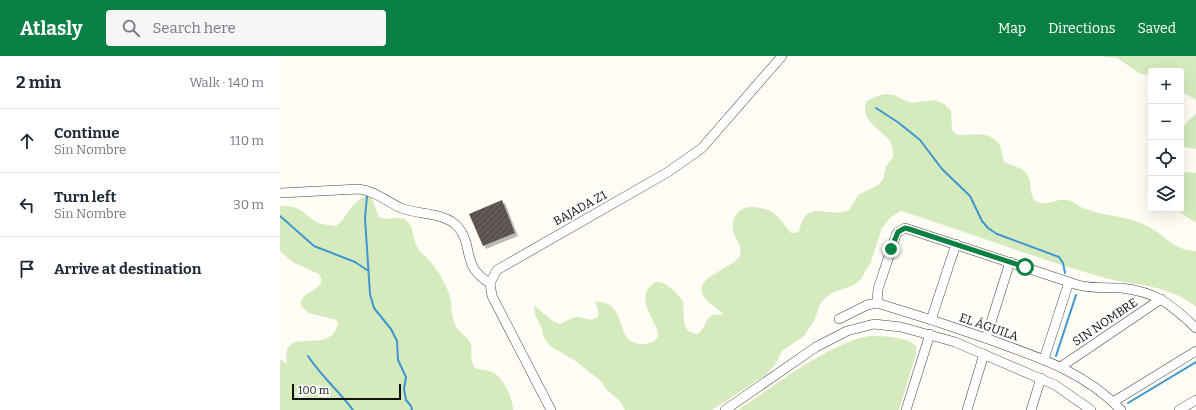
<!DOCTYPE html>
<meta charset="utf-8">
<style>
body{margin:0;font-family:Bitter,serif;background:#f6f6f7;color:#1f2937}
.controls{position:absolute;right:12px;top:12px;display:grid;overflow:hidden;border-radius:4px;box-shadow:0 4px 16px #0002}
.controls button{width:36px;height:36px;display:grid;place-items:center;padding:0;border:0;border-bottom:1px solid #e0e1e3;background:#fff;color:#1f2937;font:20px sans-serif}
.scale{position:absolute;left:12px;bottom:10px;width:109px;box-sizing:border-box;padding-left:4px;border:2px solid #111;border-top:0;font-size:11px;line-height:14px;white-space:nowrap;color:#111;-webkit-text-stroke:3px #fff;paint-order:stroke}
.stop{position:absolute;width:12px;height:12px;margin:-9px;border:3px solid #0b8043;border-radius:50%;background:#fff}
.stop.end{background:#0b8043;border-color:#fff;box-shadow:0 1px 4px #0008}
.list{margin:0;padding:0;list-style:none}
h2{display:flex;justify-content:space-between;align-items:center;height:52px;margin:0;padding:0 16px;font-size:17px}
h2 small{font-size:13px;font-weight:400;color:#747a83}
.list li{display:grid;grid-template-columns:26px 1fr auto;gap:12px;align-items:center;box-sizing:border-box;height:64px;padding:0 16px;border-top:1px solid #e0e1e3}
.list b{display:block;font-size:15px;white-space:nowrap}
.list p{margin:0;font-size:13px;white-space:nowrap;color:#747a83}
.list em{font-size:13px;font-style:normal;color:#747a83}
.icon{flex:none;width:22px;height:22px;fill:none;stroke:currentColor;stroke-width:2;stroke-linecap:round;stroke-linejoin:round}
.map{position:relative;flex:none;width:916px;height:354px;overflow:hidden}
header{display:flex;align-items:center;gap:24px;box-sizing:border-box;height:56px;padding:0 20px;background:#0b8043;color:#fff}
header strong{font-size:19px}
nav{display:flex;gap:22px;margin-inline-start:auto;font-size:14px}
.search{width:280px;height:36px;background:#f6f6f7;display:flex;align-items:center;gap:10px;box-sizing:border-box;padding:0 14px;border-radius:4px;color:#747a83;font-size:15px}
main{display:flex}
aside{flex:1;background:#fff}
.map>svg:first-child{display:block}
.grass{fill:#d5ebbd}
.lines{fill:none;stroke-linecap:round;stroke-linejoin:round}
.stream{stroke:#3f96cf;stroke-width:2}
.building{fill:url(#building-hatch);filter:url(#shadow)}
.minor-casing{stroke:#444;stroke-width:10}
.minor{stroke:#fff;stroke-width:9}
.route{stroke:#0b8043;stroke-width:5}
.labels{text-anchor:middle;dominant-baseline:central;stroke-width:4;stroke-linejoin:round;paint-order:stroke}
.street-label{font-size:12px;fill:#111;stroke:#fff}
</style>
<header>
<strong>Atlasly</strong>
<div class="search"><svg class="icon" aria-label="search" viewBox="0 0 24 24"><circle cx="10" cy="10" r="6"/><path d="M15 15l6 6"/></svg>Search here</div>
<nav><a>Map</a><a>Directions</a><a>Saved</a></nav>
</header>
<main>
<aside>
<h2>2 min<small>Walk · 140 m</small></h2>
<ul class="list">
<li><svg class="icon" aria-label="ahead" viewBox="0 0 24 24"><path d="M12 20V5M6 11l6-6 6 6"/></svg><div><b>Continue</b><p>Sin Nombre</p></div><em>110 m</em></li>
<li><svg class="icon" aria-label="left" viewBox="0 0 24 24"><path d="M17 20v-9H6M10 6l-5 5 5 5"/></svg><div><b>Turn left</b><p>Sin Nombre</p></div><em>30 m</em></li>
<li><svg class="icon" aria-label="arrive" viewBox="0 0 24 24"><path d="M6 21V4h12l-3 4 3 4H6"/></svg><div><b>Arrive at destination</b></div></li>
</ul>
</aside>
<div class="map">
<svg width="916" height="354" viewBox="0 0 916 354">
<defs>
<pattern id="building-hatch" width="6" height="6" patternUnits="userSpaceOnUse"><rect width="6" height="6" fill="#5a524d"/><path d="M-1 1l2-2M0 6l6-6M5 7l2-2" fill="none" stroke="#6d6662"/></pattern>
<filter id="shadow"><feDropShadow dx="3" dy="3" stdDeviation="0" flood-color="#0004"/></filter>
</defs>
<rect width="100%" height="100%" fill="#fffdf5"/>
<g class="grass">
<path d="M819 0H916V44L901 35V15H871V20L859 17 837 2Z"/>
<path d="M606 38 614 39 631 47 655 44 664 48 671 54 672 74 677 79C690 79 710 74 719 88 722 93 722 100 724 106 730 109 738 110 744 115 754 122 747 137 756 145 765 152 779 140 791 145 795 147 798 150 801 151 823 161 847 159 869 171 888 181 892 194 916 195V251C888 227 851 230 818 220 752 201 687 176 621 155L611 161 602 172 591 206 581 223 574 229 552 237 546 241 540 248 534 265 524 280 502 295 495 309 484 320 432 354H345L340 345 326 333 321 325 294 304 270 290 263 280 262 273 255 259 254 249 270 263 279 268C285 266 292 261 298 261 306 262 310 266 318 261V255L315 245C321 246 329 247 332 251 345 264 339 288 363 288 368 288 376 286 378 280 381 270 351 242 374 227 377 225 382 226 385 228 392 232 398 239 403 245 405 259 399 276 418 278 430 268 423 256 444 259 439 253 430 249 426 243 407 221 454 214 460 199 462 191 457 185 454 178 449 163 459 149 475 151 496 154 499 162 511 177H515L519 175C528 140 545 164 569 154L578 139 598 129 603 123 606 111 613 101C613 96 613 89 610 85 601 73 578 64 587 45L597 40Z"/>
<path d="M916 57V93L904 91 901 88V73Z"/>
<path d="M901 116 916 117V167L895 153H901Z"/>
<path d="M87 140 92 142 99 161C108 165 119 159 126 164 135 171 132 184 138 192 140 197 145 199 148 203 156 212 164 224 168 235 173 246 170 259 176 270 179 277 187 280 190 286 194 294 188 301 195 312 202 314 209 314 214 317 224 323 233 343 233 354H0V303L7 308C0 266 50 302 58 268L56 264 29 257 21 250C19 235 38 238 42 224L39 218 14 207 0 195V150C19 148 23 158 37 166 42 169 50 169 56 170 69 160 71 145 87 140Z"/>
<path d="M589 280C602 280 626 280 636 290V298L619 354H458C493 331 549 287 589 280Z"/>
</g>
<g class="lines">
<g class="stream">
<path d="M596 52 619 67 640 84 662 113 690 140 702 165 708 172 717 178 779 201 783 207 785 217"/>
<path d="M87 140 85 162 90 238 94 252 111 273 117 285 118 304 126 321 124 333 126 344 131 350 132 354"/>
<path d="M0 160 34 190 75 206 87 214"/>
<path d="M28 300C41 320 59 335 73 354"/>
<path d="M776 300 796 239"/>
<path d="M848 347 916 306"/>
</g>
</g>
<path class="building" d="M222 144 235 177 203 190 189 158Z"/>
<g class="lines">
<defs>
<g id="minor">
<path d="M0 137 79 133C95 135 106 145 121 152 138 159 165 156 178 171 194 190 181 211 210 227"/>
<path d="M597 247 598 233 616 179 618 176 625 172 798 229C813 233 827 231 841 232 878 236 891 249 916 272"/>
<path d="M559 263 587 249 597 247C634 258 671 270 708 283 757 301 804 315 841 354"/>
<path d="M651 264 676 188"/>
<path d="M706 282 730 206"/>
<path d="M764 303 789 226"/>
<path d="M782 310 881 243"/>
<path d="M833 346 916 295"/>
<path d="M271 354 212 240 210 227 217 214 388 116 422 92 502 0"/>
<path d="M445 354 536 291 567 275 594 268 621 271 675 286 775 329 811 354"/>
<path d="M626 354 650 278"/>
<path d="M687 354 704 298"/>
<path d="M751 354 761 322"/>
<path d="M899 354 916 344"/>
</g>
</defs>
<use href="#minor" class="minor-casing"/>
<use href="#minor" class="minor"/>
</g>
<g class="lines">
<path class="route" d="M611 193 618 176 625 172 629 173 745 211"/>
</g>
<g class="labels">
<g class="street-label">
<text transform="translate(300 152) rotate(-29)">BAJADA Z1</text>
<text transform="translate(825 266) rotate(-34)">SIN NOMBRE</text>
<text transform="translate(709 271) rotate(19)">EL ÁGUILA</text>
</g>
</g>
</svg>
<div class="controls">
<button>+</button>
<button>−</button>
<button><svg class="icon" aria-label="locate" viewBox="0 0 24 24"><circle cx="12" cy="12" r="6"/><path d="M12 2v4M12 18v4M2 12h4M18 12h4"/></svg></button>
<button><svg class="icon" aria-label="layers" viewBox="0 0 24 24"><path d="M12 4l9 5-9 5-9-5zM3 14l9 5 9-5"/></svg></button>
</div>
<div class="scale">100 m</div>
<div class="stop" style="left:745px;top:211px"></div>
<div class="stop end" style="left:611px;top:193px"></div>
</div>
</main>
